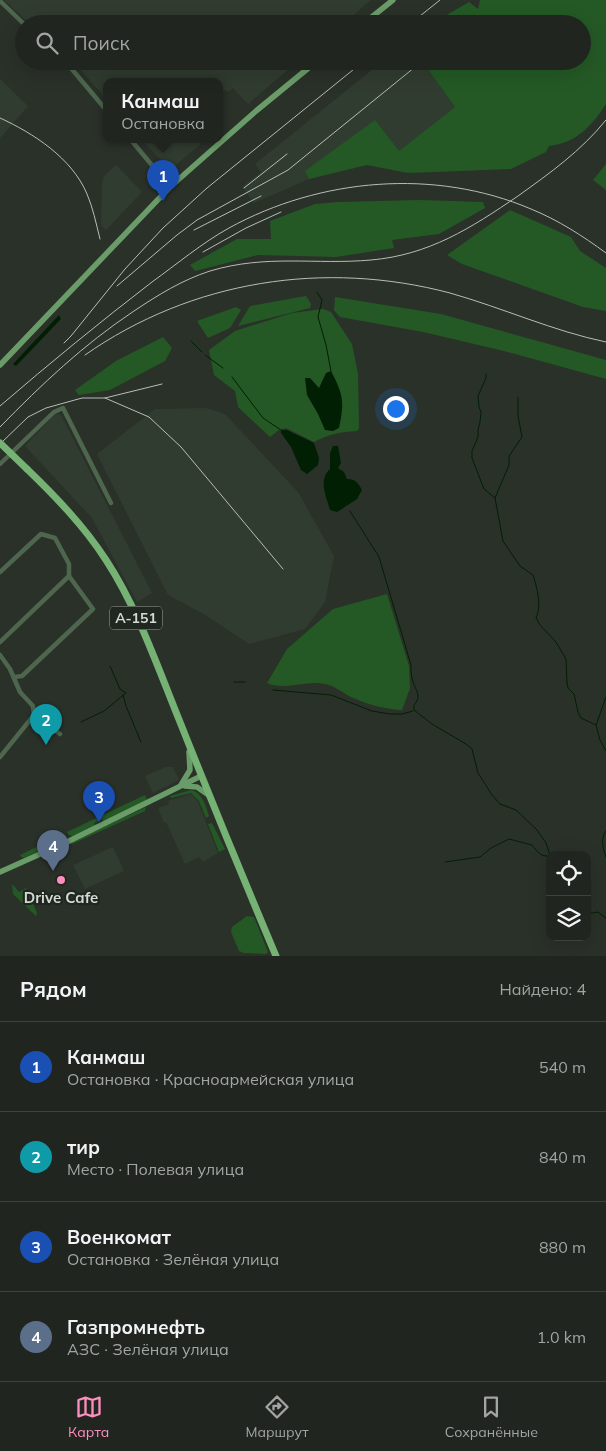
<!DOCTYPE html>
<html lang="ru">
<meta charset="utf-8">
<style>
body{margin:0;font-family:Mulish,sans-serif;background:#282d28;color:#f1f3f6}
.controls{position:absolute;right:15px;bottom:15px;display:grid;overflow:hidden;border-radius:10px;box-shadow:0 5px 20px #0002}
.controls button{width:45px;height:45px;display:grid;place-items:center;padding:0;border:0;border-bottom:1px solid #3d423d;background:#20251f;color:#f1f3f6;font:25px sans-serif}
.you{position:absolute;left:395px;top:408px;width:18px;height:18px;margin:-12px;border:4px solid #fff;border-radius:50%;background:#1a73e8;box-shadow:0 0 0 8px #1a73e833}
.badge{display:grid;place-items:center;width:32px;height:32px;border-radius:50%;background:#fd8ebe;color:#fff;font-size:16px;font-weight:700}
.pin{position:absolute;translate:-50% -41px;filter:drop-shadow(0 1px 2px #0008)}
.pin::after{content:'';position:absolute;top:26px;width:18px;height:15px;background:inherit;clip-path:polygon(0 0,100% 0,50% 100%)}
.popup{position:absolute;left:103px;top:78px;width:120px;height:65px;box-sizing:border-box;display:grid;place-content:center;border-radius:10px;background:#20251f;filter:drop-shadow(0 1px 4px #0005);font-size:16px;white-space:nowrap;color:#a2a5a4}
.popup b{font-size:19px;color:#f1f3f6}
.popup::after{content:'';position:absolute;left:50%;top:100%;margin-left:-10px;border:10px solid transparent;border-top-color:#20251f}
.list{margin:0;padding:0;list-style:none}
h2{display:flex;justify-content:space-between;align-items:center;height:65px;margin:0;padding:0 20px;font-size:21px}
h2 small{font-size:16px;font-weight:400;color:#a2a5a4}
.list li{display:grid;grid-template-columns:32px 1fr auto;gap:15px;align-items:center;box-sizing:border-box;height:90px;padding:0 20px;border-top:1px solid #3d423d}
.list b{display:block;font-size:19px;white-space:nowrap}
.list p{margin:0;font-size:16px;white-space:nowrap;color:#a2a5a4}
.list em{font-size:16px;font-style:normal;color:#a2a5a4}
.icon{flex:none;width:28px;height:28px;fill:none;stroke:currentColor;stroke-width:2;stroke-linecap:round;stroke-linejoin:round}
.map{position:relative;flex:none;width:606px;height:956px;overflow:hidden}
.search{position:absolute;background:#20251f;box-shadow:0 5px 20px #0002;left:15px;right:15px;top:15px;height:55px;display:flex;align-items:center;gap:12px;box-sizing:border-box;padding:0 18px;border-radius:28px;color:#a2a5a4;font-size:19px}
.sheet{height:425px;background:#20251f}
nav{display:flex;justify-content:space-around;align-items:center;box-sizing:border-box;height:70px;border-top:1px solid #3d423d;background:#20251f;font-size:14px;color:#a2a5a4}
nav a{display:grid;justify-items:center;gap:2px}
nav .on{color:#fd8ebe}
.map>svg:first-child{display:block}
.built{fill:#313c30}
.green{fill:#245925}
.water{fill:#011f03}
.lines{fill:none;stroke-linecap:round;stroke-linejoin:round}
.stream{stroke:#011f03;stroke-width:1}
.minor{stroke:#4e664d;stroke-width:4.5}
.major{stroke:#6a9c69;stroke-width:5.5}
.highway{stroke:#75b274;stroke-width:7}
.rail{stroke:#b7bdb7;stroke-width:1}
.highway-bridge{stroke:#75b274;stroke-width:7}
.poi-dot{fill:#fd8ebe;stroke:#202720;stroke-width:2}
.labels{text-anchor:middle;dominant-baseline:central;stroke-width:4.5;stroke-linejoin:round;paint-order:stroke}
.shield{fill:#202720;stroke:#9ea49e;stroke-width:1}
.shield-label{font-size:14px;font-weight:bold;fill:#d4d9d4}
.poi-label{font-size:15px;font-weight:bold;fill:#d4d9d4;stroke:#202720}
</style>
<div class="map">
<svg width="606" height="956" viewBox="0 0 606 956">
<rect width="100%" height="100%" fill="#2a3129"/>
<g class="built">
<path d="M4 0H371L343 24H30Z"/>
<path d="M73 61H298L248 104 233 88 228 92 225 90 219 95V82H107V100Z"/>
<path d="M383 61H443L429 71 455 107 399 151 306 171 309 179 254 203 242 187 261 172 255 164Z"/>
<path d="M0 79 28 106 0 138Z"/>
<path d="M142 140H205L170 170Z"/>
<path d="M116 165 142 192 106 230 101 225 102 183 104 176Z"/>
<path d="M206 408 225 414 298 492 334 556 325 602 305 629 249 644 202 613 168 595 97 454 155 409Z"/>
<path d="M55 414 61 415 152 593 137 602 92 518 25 446Z"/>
<path d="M166 767H173L179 780 153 793 145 776Z"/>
<path d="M191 794 198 802 218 853 203 862 199 857 185 864 166 822 164 823 158 808 169 804 168 801Z"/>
<path d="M113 847 124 871 85 889 73 865Z"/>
</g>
<g class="green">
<path d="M480 0H606V104C591 127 576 143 549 146L546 152 511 169 408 173 367 165 309 179 305 171 375 120 399 151 455 107 429 71 443 61H582V24H431L469 2 478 9Z"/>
<path d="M606 164V190L593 180Z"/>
<path d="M420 200 483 202 485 208 439 234 392 240 394 248 336 257 258 255 195 271 190 265 237 239H271L270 221 315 204 338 202Z"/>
<path d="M510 210 571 237 580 251 606 268V311L583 307 462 264 447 255Z"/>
<path d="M306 296 311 304 310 308 238 326 250 306Z"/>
<path d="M335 297 441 314 606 360V379L504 351 423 332 340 317 334 310Z"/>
<path d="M236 307 241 310 230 328 208 338 197 321Z"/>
<path d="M323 309 331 312 352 344 358 374 359 428 357 431C340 432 329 434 314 442L286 428 279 430 270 437 238 407 235 391 214 375 209 350 235 331 292 313Z"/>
<path d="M163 337 172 348 165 361 110 390 79 395 75 390 116 361Z"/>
<path d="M387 594 409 666 410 688 402 710C383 709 366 704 349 696 342 692 333 685 325 684 306 680 284 691 267 683L287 649 333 609Z"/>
<path d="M191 790C202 792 206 806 209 816L206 818 199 801 191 793 171 798 170 796Z"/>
<path d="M145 795 147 800 103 822 102 819 94 823 95 826 73 836 69 835 67 832Z"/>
<path d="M146 807 145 811 72 844 70 843Z"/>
<path d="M212 823 225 849 219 852 208 824Z"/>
<path d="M61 835 63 840 24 858 21 857 20 855Z"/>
<path d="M12 884 19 892 26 888 37 913 36 916 13 894Z"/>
<path d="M247 916 254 917 268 952 266 954 244 953 239 951 231 932 232 927Z"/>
</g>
<g class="water">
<path d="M59 315 61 319 16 366 13 364Z"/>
<path d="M331 371C343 394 345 402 339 428L333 431 325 430 318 414 307 395 305 378H310L319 388 326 373Z"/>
<path d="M281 430H287L314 443 319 458 318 465 307 474 301 470 291 447 281 433Z"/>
<path d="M333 446H338L341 463 338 468 344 472 347 479C356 479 358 483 362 490L357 499 337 512 330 510C326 496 318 480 330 469V453Z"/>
</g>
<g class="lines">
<g class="stream">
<path d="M317 292 322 300 318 317 326 345 331 371"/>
<path d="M191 341 202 352"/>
<path d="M205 355 223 368"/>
<path d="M486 374V378L478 396 479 407 481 412 480 422 478 430V437L472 451V458L484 489 495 498"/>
<path d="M232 377 263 418 281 430"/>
<path d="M518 397V416L522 437 509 456V465L495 498 503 541 520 566 533 575C537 588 542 605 536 618L540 625 556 642 566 659 567 683 568 688 574 694 578 712 581 718 596 725"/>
<path d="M350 511 379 557 411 665C411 670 411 674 412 678 414 689 423 695 414 705V710L432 724 466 744 472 749 478 773 492 795 500 804 516 810 537 830 546 843 550 855"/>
<path d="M234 682H245"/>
<path d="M273 690 331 695 372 711 390 714H402L413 711"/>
<path d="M123 695 126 706 141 742"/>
<path d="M606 697 596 725 600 740 606 751"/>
<path d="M81 722 104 711 126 693 120 689 110 666"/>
<path d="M606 831C600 838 603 849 606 857"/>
<path d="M445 862 480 857 491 848 509 839 532 845C538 852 540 857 550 856"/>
<path d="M587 911 592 913 598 912 606 918"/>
</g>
<g class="minor">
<path d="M0 1 24 24"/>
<path d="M65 61 107 111"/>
<path d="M131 140 170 187"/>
<path d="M0 464 54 412 63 408 111 503"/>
<path d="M0 572 41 534 55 538 69 564V576L93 609 22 676 15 677"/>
<path d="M0 642 69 576"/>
<path d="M0 655 10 669 20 692 33 706 34 715"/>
<path d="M0 757 34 715 60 734"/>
</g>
<g class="major">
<path d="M363 24 393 0"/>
<path d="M0 365 170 187 256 111 317 61"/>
<path d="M181 785 190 770 189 752"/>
<path d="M185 786 197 787 210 796"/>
<path d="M0 872 67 842 201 776"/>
</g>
<path class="highway" d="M27 469C56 497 84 526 106 560 138 609 158 668 180 722 211 800 243 878 276 956"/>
<g class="rail">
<path d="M410 24 440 0"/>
<path d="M0 118C33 133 72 158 87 194 93 208 96 223 100 239"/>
<path d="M244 188 287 154"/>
<path d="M194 230 261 196"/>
<path d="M203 252 246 228 281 212"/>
<path d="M117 286 177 235 197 220 288 170 420 63"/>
<path d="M64 343 71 336 125 269 163 228 207 188 364 61"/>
<path d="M85 355C192 280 325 260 450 293 503 308 553 331 606 342"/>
<path d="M105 398 149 417 181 447 283 569"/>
<path d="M0 406C50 363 100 322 152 282 177 264 202 243 229 228 320 178 435 168 531 209 558 220 583 236 606 253"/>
<path d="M0 427C42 384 83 345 134 311 158 295 182 280 210 271 267 254 315 265 371 260 429 255 471 228 518 196 550 173 581 151 606 120"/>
<path d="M0 444 28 417 46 408 82 398H105L162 384"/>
</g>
<path class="highway-bridge" d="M0 443 27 469"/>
</g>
<circle class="poi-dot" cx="61" cy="880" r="5"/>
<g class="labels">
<rect class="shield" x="110" y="606.5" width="52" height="23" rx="4"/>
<g class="shield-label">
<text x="136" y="618">А-151</text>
</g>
<g class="poi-label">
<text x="61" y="897">Drive Cafe</text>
</g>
</g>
</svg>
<div class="controls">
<button><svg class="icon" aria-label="locate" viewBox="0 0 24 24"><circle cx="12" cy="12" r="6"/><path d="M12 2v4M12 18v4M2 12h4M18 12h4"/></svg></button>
<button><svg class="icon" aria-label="layers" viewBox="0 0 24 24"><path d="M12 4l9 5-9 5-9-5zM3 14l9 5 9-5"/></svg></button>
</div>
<div class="you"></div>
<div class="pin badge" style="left:163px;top:201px;background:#1a4fb4">1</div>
<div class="popup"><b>Канмаш</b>Остановка</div>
<div class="pin badge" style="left:46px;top:745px;background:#0f9aa8">2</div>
<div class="pin badge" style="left:99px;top:822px;background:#1a4fb4">3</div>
<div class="pin badge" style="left:53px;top:871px;background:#5c6f8a">4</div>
<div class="search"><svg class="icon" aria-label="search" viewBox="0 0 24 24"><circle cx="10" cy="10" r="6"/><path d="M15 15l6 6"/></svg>Поиск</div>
</div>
<section class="sheet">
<h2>Рядом<small>Найдено: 4</small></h2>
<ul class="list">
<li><span class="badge" style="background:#1a4fb4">1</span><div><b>Канмаш</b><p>Остановка · Красноармейская улица</p></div><em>540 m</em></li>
<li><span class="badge" style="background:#0f9aa8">2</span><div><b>тир</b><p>Место · Полевая улица</p></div><em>840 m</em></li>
<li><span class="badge" style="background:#1a4fb4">3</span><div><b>Военкомат</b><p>Остановка · Зелёная улица</p></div><em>880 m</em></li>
<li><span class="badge" style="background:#5c6f8a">4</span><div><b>Газпромнефть</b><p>АЗС · Зелёная улица</p></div><em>1.0 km</em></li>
</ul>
</section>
<nav>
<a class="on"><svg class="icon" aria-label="map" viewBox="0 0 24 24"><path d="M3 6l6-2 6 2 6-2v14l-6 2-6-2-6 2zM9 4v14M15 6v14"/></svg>Карта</a>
<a><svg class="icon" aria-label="directions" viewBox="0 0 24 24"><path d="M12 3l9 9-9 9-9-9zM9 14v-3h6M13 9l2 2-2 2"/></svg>Маршрут</a>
<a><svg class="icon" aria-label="saved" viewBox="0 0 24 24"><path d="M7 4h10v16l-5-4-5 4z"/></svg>Сохранённые</a>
</nav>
